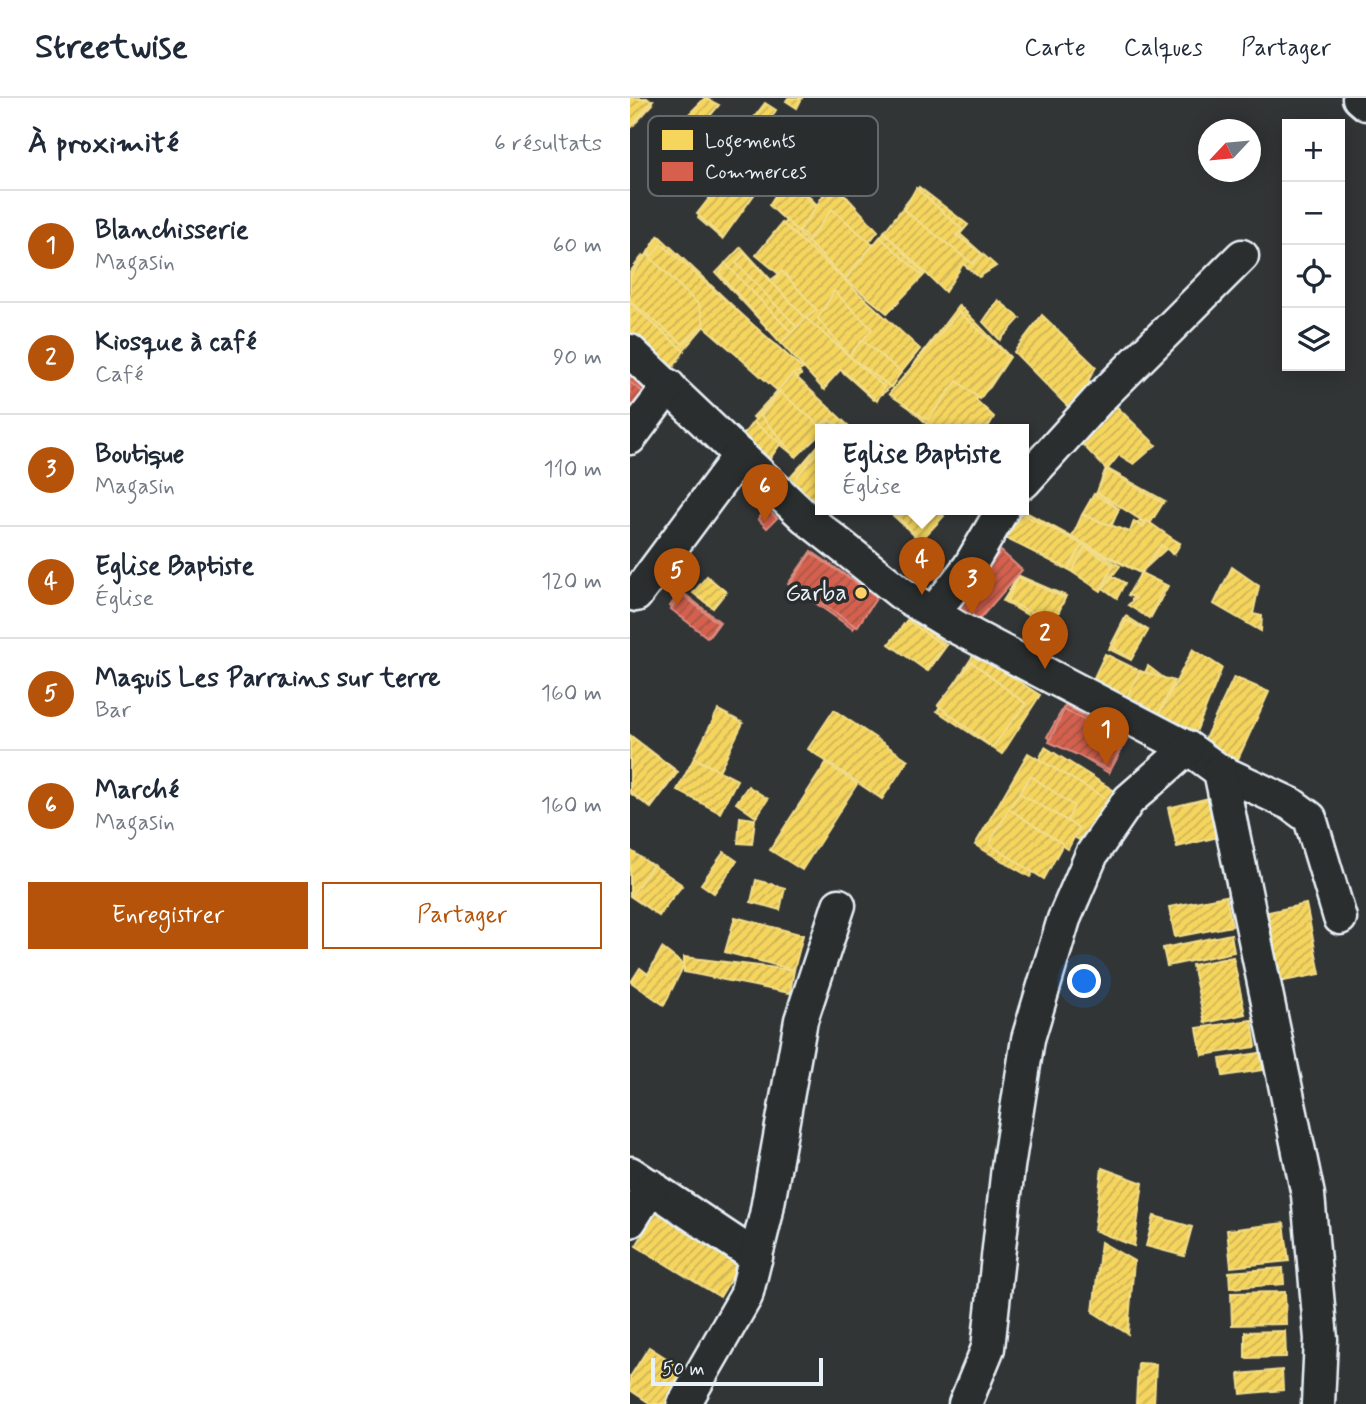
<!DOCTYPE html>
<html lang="fr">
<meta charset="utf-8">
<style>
body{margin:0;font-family:Mynerve,sans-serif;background:#f6f6f7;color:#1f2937}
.controls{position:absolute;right:21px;top:21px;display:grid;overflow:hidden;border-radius:0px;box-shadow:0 4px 18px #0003}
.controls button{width:63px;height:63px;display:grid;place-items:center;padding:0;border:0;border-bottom:2px solid #e0e1e3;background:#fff;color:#1f2937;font:35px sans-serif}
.compass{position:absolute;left:568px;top:21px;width:63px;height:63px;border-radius:50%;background:#fff;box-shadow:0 4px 18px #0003;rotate:244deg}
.scale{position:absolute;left:21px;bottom:18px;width:172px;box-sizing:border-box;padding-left:7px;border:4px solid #e8f1f8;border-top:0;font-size:19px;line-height:24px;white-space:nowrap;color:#e8f1f8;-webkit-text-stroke:5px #2a2d2e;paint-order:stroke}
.you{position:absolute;left:455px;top:884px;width:24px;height:24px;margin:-18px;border:5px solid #fff;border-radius:50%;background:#1a73e8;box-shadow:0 0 0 10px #1a73e833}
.badge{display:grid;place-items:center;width:46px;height:46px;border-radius:50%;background:#b45309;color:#fff;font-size:23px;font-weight:700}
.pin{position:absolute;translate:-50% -58px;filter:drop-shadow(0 2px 4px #0008)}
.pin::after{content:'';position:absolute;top:37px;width:24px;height:21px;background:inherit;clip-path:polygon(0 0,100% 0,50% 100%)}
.popup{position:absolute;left:185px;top:326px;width:214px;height:91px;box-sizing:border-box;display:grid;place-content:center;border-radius:0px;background:#fff;filter:drop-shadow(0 2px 5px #0005);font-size:23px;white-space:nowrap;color:#747a83}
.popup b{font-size:26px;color:#1f2937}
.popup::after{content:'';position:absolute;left:50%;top:100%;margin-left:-14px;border:14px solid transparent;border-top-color:#fff}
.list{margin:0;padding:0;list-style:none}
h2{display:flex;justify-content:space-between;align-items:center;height:91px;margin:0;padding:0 28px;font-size:30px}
h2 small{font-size:23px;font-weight:400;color:#747a83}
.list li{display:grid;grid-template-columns:46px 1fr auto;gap:21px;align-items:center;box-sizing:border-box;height:112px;padding:0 28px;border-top:2px solid #e0e1e3}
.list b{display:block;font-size:26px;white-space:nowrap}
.list p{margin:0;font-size:23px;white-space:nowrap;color:#747a83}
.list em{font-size:23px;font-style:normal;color:#747a83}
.actions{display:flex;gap:14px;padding:21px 28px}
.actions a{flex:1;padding:16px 0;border:2px solid #b45309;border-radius:0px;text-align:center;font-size:24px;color:#b45309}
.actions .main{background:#b45309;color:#fff}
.icon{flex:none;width:38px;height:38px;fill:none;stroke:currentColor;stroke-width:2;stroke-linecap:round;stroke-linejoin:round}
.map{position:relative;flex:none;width:736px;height:1306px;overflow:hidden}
header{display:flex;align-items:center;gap:42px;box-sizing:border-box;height:98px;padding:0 35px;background:#fff;border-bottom:2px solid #e0e1e3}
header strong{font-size:33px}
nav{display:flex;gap:38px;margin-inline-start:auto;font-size:24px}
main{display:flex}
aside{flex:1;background:#fff}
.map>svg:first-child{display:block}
.homes{fill:url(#homes-hatch);stroke:#f2dd8b;stroke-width:2}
.shops{fill:url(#shops-hatch);stroke:#db8c80;stroke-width:2}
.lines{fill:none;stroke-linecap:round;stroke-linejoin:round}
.minor-casing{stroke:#e8f1f8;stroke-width:37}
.minor{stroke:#2a2d2e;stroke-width:32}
.poi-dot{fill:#ffd166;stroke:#2a2d2e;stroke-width:2.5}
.labels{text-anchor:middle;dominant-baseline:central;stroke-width:7;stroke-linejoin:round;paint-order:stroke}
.poi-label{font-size:24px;fill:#e8f1f8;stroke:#2a2d2e;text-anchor:end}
.key{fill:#2a2d2e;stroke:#63686b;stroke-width:2}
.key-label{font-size:19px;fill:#e8f1f8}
</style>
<header>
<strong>Streetwise</strong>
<nav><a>Carte</a><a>Calques</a><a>Partager</a></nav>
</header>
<main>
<aside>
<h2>À proximité<small>6 résultats</small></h2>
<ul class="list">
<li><span class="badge">1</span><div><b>Blanchisserie</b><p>Magasin</p></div><em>60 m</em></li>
<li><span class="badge">2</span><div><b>Kiosque à café</b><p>Café</p></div><em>90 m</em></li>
<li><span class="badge">3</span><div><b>Boutique</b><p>Magasin</p></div><em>110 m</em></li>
<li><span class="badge">4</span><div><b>Eglise Baptiste</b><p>Église</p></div><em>120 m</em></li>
<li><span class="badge">5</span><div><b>Maquis Les Parrains sur terre</b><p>Bar</p></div><em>160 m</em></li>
<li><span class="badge">6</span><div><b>Marché</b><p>Magasin</p></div><em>160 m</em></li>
</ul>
<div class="actions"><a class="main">Enregistrer</a><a>Partager</a></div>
</aside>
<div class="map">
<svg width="736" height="1306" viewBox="0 0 736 1306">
<defs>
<pattern id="homes-hatch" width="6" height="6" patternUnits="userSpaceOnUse" patternTransform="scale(1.75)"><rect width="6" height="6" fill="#f6d55c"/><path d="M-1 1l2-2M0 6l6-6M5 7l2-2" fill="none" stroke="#cab258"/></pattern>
<pattern id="shops-hatch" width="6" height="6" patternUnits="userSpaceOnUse" patternTransform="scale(1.75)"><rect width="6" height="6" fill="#d6604d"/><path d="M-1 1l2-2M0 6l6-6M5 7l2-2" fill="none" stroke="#a4584c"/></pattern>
</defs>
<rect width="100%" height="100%" fill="#323536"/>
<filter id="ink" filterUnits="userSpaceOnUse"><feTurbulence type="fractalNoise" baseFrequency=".0143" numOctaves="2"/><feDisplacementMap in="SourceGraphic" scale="14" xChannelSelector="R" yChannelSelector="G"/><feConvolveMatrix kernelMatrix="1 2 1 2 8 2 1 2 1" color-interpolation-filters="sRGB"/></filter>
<g filter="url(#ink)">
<g class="homes">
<path d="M0 0H17L23 6 0 31Z"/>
<path d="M0 0 23 2 0 30Z"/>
<path d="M75 0 89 7 64 37 50 25Z"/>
<path d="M158 0H172L167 10 156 3Z"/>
<path d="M135 5 146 12 134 31 122 22Z"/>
<path d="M156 28 183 47 174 64 148 41Z"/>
<path d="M153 31 181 53 171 65 144 41Z"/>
<path d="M92 46 108 57 104 72 85 57Z"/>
<path d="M98 70 124 92 92 141 68 120Z"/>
<path d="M99 75 126 94 93 140 67 116Z"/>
<path d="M160 78 187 107 202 83 248 133 215 175 141 107Z"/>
<path d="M157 79 186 109 168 134 139 107Z"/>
<path d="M289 89 338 127 330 136 366 168 349 179 333 166 315 194 254 134Z"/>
<path d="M286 90 332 131 326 137 352 156 343 166 274 112Z"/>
<path d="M202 111 243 147 215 181 177 144Z"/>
<path d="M156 122 215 181 187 212 132 160Z"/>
<path d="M152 125 290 251 257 292 244 302 205 267 195 292 86 175 111 149 141 182 149 176 126 157Z"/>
<path d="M254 134 295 176 258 214 222 181Z"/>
<path d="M28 138 171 276 149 293 74 226 69 207 17 156Z"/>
<path d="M29 138 161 263 171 277 150 294 70 225 55 245 0 203V174L13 157 64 206 69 203 18 154Z"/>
<path d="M250 139 293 178 257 215 215 181Z"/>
<path d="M32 146 173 271 163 276 151 296 74 228 37 271 0 238V182Z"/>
<path d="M114 155 176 220 168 230 106 165Z"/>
<path d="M17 156 69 207 74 226 53 246 0 203V179Z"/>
<path d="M95 165 162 235 151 245 90 176Z"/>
<path d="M152 173 187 212 176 220 143 185Z"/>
<path d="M204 193 242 231 219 258 188 221Z"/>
<path d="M368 202 390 220 370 242 353 224Z"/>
<path d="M0 205 54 253 34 283 21 252 0 237Z"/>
<path d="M329 207 380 259 360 289 346 302 364 319 357 331H294L296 325 263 294Z"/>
<path d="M329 214 379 259 350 301 327 283 298 322 259 296Z"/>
<path d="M412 217 466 269 458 283 464 290 444 315 384 254Z"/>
<path d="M176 220 254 289 247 303 211 271 193 291 151 245Z"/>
<path d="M232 242 271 274 261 289 219 258Z"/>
<path d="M163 276 222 331H190L165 358 123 319Z"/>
<path d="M149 293 187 337 166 359 123 324Z"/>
<path d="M150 294 189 327 199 322 208 327V331H190V336L166 359 131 318Z"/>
<path d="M481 303 526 347 504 366 489 357 477 372 451 345Z"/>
<path d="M123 324 151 345 139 362 110 341Z"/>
<path d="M190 345V398L181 402 159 382Z"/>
<path d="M190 347V398L182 408 156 384Z"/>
<path d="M190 351V398L182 408 161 386Z"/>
<path d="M476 370 535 403 516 422 468 391Z"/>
<path d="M477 372 533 405 519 427 467 394Z"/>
<path d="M467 394 489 411 480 431 453 416Z"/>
<path d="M464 396 489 411 480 427 452 417Z"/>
<path d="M255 411H303L312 419 291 441Z"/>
<path d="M257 411H298L310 422 290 443Z"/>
<path d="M260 411H307L314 418 291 442Z"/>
<path d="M390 411 449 443 434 470 373 438Z"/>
<path d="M388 414 453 446 438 471 371 438Z"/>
<path d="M453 416 497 440 510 422 550 445 542 456 537 450 510 475 444 442Z"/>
<path d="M452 417 500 434 504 423 513 430 516 422 550 446 544 456 531 447 511 475 442 439Z"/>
<path d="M453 446 490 468 473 490 438 471Z"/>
<path d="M455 449 483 467 471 493 442 474Z"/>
<path d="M602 469 629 488 623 516 632 518 631 533 584 506Z"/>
<path d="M510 475 538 488 521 519 501 505Z"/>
<path d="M511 475 535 487 519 520 498 507 506 500 498 497Z"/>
<path d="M387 477 436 498 420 527 376 500Z"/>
<path d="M77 478 96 494 83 510 63 495Z"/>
<path d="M389 478 432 499 422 531 373 503Z"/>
<path d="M482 478 495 485 487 500 473 490Z"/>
<path d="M388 479 435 500 424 525 377 503Z"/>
<path d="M496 518 518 532 501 562 479 551Z"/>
<path d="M280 520 317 547 298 573 261 546Z"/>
<path d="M277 522 314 548 296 572 259 546Z"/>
<path d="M496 522 518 533 501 561 483 549Z"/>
<path d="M563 551 592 570 564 639 526 622Z"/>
<path d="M345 555 410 597 372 656 307 613Z"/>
<path d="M475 556 510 573 494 605 460 588Z"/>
<path d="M342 564 396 606 362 649 308 607Z"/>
<path d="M518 568 543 587 525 622 499 609Z"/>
<path d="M510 573 544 583 526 622 494 605Z"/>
<path d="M604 579 639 594 608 661 572 647Z"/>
<path d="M88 612 113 625 89 673 64 660Z"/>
<path d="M204 612 278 662 252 701 178 651Z"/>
<path d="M0 637 48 674 21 710 0 695Z"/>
<path d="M0 638 46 673 20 709 0 694Z"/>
<path d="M415 649 499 702 483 715 462 698 454 718 444 708 450 698 401 678Z"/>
<path d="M398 655 482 704 458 747 428 730 400 779 345 747Z"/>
<path d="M64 660 107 682 90 715 47 692Z"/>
<path d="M196 665 227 686 172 772 140 752Z"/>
<path d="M401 678 444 708 437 723 389 695Z"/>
<path d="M118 688 138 701 126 719 106 705Z"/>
<path d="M389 695 449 730 438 751 379 711Z"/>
<path d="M579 700 588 739 547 749 538 710Z"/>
<path d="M379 711 433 746 414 781 359 746Z"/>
<path d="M110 719 125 721 122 746 108 745Z"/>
<path d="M0 752 52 788 28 817 0 798Z"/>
<path d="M94 754 107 763 84 795 71 786Z"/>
<path d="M23 767 51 786 29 818 1 798Z"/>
<path d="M126 782 155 790 150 812 121 804Z"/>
<path d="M596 798 602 828 545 839 539 809Z"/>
<path d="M676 806 690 876 648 884 634 815Z"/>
<path d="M105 819 173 837 164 872 95 854Z"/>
<path d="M601 836 604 854 537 868 533 850Z"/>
<path d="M32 850 54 867 34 907 1 884 10 870 18 876Z"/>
<path d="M54 859 164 872 160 895 54 874Z"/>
<path d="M603 859 615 916 575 925 562 867Z"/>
<path d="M622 922 626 949 572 957 567 930Z"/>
<path d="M630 955 633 972 593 978 590 961Z"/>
<path d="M472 1070 513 1085 504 1148 464 1132Z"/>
<path d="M28 1111 113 1161 90 1199 6 1148Z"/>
<path d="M524 1118 562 1129 554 1158 516 1148Z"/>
<path d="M654 1125 659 1163 601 1169 597 1132Z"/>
<path d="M471 1144 504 1163 498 1236 463 1214Z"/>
<path d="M653 1170 654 1186 600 1190 599 1174Z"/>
<path d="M655 1194 656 1226 602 1227 601 1195Z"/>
<path d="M655 1233 656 1259 615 1260V1234Z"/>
<path d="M19 1249 58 1274 37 1306H21L0 1292V1279Z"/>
<path d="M508 1265 526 1266 524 1306H506Z"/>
<path d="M652 1272 653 1292 611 1296 609 1276Z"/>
</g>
<g class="shops">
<path d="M0 276 18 291 0 312Z"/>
<path d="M0 284 23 302 0 331Z"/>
<path d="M137 411 147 420 137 430 128 421Z"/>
<path d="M365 451 388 469 338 530 316 512Z"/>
<path d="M181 453 246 498 223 531 158 486Z"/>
<path d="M371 453 392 472 340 532 318 513Z"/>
<path d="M181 455 247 499 227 529 161 485Z"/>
<path d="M51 493 90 524 79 539 40 508Z"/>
<path d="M52 496 88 525 77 539 41 511Z"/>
<path d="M435 607 497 642 479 675 417 639Z"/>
<path d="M434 612 495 640 480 672 419 644Z"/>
</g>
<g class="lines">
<defs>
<g id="minor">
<path d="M729 0 736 6"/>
<path d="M0 253 175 419 272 496 326 529 558 650 590 673 661 706 680 720 710 820"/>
<path d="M0 340 39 288"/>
<path d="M394 384 470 300 612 158"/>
<path d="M6 497 110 357"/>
<path d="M303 515 339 469 373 411"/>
<path d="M590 673 678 1097 691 1241 688 1306"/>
<path d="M0 1075 126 1159"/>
<path d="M0 1123 22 1088"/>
<path d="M54 1306 116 1198 136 1117 171 922 209 807"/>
<path d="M335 1306 358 1250 378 1069 398 941 434 821 462 756 499 702 558 650"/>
</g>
</defs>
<use href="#minor" class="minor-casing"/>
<use href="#minor" class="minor"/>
</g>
</g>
<circle class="poi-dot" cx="231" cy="495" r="7"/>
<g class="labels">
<g class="poi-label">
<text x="217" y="495">Garba</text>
</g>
</g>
<rect x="18" y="18" width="230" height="80" rx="10" class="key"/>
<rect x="32" y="32" width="31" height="20" fill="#f6d55c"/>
<rect x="32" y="64" width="31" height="19" fill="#d6604d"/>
<g class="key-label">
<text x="75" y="49">Logements</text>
<text x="75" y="80">Commerces</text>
</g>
</svg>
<div class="controls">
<button>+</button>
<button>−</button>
<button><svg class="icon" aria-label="locate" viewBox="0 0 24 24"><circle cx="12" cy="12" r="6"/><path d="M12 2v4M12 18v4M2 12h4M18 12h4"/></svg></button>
<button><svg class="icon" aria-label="layers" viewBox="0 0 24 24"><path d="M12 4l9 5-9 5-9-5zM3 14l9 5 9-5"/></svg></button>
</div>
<svg class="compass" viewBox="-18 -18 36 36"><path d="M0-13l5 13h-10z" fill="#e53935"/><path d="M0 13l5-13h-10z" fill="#747a83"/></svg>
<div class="scale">50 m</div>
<div class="you"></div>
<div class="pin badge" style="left:476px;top:667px">1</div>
<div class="pin badge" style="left:415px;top:571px">2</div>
<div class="pin badge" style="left:342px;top:517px">3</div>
<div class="pin badge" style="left:292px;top:497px">4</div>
<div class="popup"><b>Eglise Baptiste</b>Église</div>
<div class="pin badge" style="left:47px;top:508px">5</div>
<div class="pin badge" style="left:135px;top:424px">6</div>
</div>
</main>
